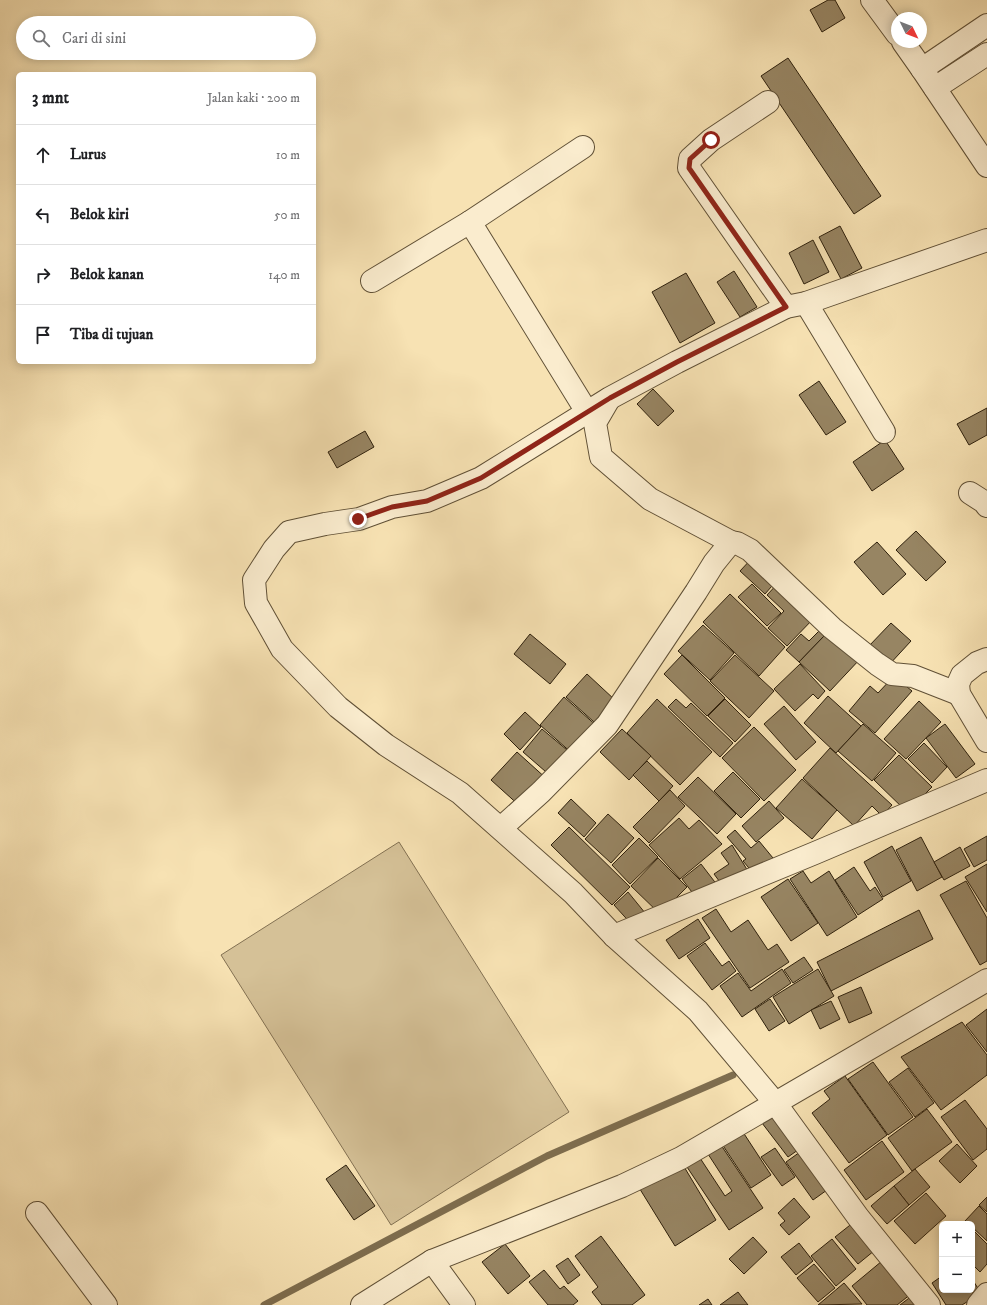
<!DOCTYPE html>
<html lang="id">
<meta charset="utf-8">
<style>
body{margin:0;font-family:"IM FELL DW Pica",serif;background:#f6f6f6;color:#202124}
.controls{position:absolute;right:12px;bottom:12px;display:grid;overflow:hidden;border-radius:6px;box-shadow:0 2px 10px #0003}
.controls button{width:36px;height:36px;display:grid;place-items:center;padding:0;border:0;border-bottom:1px solid #e0e0e0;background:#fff;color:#202124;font:20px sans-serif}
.compass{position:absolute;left:891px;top:12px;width:36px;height:36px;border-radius:50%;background:#fff;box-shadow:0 2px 10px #0003;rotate:133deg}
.stop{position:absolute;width:12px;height:12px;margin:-9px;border:3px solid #8f2418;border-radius:50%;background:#fff}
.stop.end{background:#8f2418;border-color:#fff;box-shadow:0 1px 4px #0008}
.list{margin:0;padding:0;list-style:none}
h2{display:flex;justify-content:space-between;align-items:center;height:52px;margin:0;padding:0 16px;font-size:17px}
h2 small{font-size:13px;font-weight:400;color:#757577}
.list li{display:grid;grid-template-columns:26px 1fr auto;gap:12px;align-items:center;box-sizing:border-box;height:60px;padding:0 16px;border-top:1px solid #e0e0e0}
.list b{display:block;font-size:15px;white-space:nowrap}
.list em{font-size:13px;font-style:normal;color:#757577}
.icon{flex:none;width:22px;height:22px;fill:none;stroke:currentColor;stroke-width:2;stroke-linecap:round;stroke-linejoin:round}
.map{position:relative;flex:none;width:987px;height:1305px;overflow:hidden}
.search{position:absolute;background:#fff;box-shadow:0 2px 10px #0003;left:16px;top:16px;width:300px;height:44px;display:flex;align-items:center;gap:10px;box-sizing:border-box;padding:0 14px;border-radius:22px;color:#757577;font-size:15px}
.panel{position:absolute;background:#fff;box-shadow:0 2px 10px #0003;left:16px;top:72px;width:300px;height:292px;border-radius:6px}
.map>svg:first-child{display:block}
.green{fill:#d5c197;stroke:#827052}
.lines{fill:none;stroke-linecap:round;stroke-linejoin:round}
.stream{stroke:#7e6d4e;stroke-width:7}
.building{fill:#978563;stroke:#2e200c}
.minor-casing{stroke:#605036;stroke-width:24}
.minor{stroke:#faecce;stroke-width:22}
.route{stroke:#8f2418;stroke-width:5}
</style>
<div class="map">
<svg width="987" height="1305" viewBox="0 0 987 1305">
<rect width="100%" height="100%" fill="#f7e2b3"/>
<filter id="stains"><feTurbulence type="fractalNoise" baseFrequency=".005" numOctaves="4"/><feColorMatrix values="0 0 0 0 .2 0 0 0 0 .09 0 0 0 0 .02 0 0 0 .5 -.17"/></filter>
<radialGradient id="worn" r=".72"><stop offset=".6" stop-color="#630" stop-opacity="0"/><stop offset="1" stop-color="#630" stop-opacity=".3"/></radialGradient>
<path class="green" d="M399 842 569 1112 391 1225 221 955Z"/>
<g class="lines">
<path class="stream" d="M264 1305 547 1156 733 1075"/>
</g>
<g class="building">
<path d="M828 0H835L845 18 822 32 810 10Z"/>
<path d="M788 58 881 196 854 214 761 76Z"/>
<path d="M840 226 862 268 841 279 819 237Z"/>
<path d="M813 240 829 272 804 284 789 253Z"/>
<path d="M734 271 757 307 740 317 717 282Z"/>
<path d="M686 273 715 323 680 343 652 292Z"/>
<path d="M819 381 846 422 826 435 799 395Z"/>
<path d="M653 389 674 411 658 426 637 404Z"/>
<path d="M987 408V435L969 445 957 424Z"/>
<path d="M365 431 374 447 337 468 328 452Z"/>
<path d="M885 440 904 469 872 491 853 462Z"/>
<path d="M916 531 946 562 926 581 896 550Z"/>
<path d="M877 542 906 574 883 595 854 562Z"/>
<path d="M754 556 778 579 765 594 740 571Z"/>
<path d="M780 581 816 616 787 646 768 628 784 611 767 595Z"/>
<path d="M752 584 781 613 767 626 738 597Z"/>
<path d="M730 594 785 647 759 676 703 622Z"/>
<path d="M891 623 911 641 888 666 868 647Z"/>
<path d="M703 625 734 653 710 680 678 651Z"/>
<path d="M820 630 825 635 799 662 786 650 801 634 809 641Z"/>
<path d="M530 634 566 664 550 684 514 654Z"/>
<path d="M825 635 861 658 830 691 799 662Z"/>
<path d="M682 655 725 698 707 716 664 674Z"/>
<path d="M735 655 774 691 749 718 710 681Z"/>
<path d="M800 664 825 691 818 699 813 694 795 711 774 689Z"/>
<path d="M587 674 615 700 594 722 566 697Z"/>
<path d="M894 676 912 691 875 733 849 711 870 686 878 693Z"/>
<path d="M828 696 861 726 836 753 804 723Z"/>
<path d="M564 697 598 727 574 755 540 725Z"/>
<path d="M657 699 712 752 680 785 627 733Z"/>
<path d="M676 699 686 708 691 703 733 743 720 757 668 707Z"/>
<path d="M725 699 751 725 735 742 708 716Z"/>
<path d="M919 701 941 722 906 759 884 739Z"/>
<path d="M784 706 816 742 796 760 764 724Z"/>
<path d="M525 712 541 727 520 750 504 734Z"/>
<path d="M863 724 896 753 872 781 838 751Z"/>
<path d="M945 724 975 764 956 778 926 738Z"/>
<path d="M754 727 796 770 764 801 722 758Z"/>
<path d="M542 729 573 755 553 778 523 752Z"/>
<path d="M622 729 651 756 629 780 600 752Z"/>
<path d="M924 743 947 767 932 783 908 759Z"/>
<path d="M830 748 892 805 882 816 872 806 854 826 803 778Z"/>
<path d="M517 752 548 780 522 808 491 780Z"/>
<path d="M899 755 932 787 907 812 874 780Z"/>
<path d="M647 761 673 786 659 801 633 775Z"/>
<path d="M733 772 760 799 741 818 714 791Z"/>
<path d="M698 777 736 814 717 834 678 797Z"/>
<path d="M802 779 837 810 812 839 776 808Z"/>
<path d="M670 790 685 806 649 843 633 827Z"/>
<path d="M571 799 596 823 584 837 558 813Z"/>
<path d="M769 801 784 818 756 842 742 826Z"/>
<path d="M608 814 634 838 611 863 585 839Z"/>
<path d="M679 818 689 829 699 820 722 844 680 879 649 845Z"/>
<path d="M569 827 630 887 612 905 551 845Z"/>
<path d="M735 830 751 848 759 841 773 858 754 874 743 861 746 859 727 837Z"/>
<path d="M987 836V860L974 867 964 849Z"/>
<path d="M921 837 942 877 917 891 896 850Z"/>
<path d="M639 838 658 857 630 884 612 865Z"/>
<path d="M732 845 751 876 725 889 714 874 729 864 721 853Z"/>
<path d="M892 846 911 881 883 897 864 862Z"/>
<path d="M960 847 970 866 944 880 934 862Z"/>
<path d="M658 858 687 887 673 901 662 916 631 886Z"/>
<path d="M701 864 721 890 698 900 682 879Z"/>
<path d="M987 864V912L965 877Z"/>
<path d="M854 867 870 891 875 887 883 899 858 915 835 880Z"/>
<path d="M803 871 811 883 829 871 857 917 827 936 790 879Z"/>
<path d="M788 879 818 923 791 941 761 897Z"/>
<path d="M966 881 987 918V961L980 965 940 895Z"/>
<path d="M628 892 650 919 634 927 614 905Z"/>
<path d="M716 909 731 932 748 920 768 950 777 944 789 962 750 988 702 918Z"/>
<path d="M919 910 933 939 831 991 817 962Z"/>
<path d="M698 919 710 938 679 959 666 940Z"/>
<path d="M705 943 722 966 729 961 736 971 712 990 687 956Z"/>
<path d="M804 957 813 970 793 983 784 970Z"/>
<path d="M782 969 791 983 742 1017 720 986 738 973 751 991Z"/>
<path d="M818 969 834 996 789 1024 773 997Z"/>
<path d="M861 987 872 1013 849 1023 838 997Z"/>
<path d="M770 999 785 1021 769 1031 755 1009Z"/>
<path d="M831 1001 840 1019 820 1029 811 1010Z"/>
<path d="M987 1009V1052L966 1025Z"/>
<path d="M962 1022 987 1055V1075L941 1110 901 1057Z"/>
<path d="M873 1062 913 1117 888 1135 848 1079Z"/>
<path d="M908 1068 934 1103 915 1117 889 1082Z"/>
<path d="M845 1076 887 1135 849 1163 812 1113 830 1099 824 1091Z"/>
<path d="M965 1100 987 1129V1149L973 1160 941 1117Z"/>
<path d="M927 1109 952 1142 912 1171 888 1138Z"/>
<path d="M779 1110 805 1145 788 1157 762 1123Z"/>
<path d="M739 1126 771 1175 751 1188 718 1138Z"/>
<path d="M882 1141 904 1172 866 1200 844 1170Z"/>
<path d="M957 1144 977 1166 960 1183 939 1161Z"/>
<path d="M721 1145 763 1208 729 1230 687 1167 700 1158 725 1196 732 1191 708 1154Z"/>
<path d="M807 1147 834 1185 813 1200 786 1162Z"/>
<path d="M775 1148 795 1177 782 1186 761 1157Z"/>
<path d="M680 1160 716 1220 675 1246 638 1186Z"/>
<path d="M346 1165 375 1206 354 1220 326 1179Z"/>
<path d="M915 1169 930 1187 909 1205 894 1186Z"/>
<path d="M894 1186 909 1205 887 1224 871 1206Z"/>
<path d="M926 1193 946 1216 915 1244 894 1221Z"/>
<path d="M987 1197V1212L979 1205Z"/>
<path d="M794 1198 810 1217 789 1235 780 1225 785 1221 778 1213Z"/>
<path d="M979 1206 987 1214V1241L972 1227V1224H969L965 1221Z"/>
<path d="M859 1218 880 1246 858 1264 835 1237Z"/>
<path d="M972 1229 987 1244V1264L980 1272 972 1264Z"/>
<path d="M601 1236 645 1295 632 1305H602L592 1292 598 1287 575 1256Z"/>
<path d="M753 1237 767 1252 744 1274 729 1259Z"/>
<path d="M832 1239 856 1269 836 1286 811 1256Z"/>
<path d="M799 1243 813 1261 796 1275 781 1257Z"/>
<path d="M505 1244 530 1276 508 1294 482 1262Z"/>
<path d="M888 1256 916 1290 897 1305H867L852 1286Z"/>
<path d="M568 1258 580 1275 568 1284 556 1266Z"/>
<path d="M814 1264 835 1288 818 1302 797 1278Z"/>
<path d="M544 1270 560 1289 564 1286 578 1301 573 1305H548L529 1282Z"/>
<path d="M942 1276V1290H972V1279L981 1293 962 1305H946L932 1283Z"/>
<path d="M844 1283 862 1304 818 1305Z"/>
<path d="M738 1292 748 1305H720Z"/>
<path d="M917 1292 927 1305H900Z"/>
<path d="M708 1299 712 1305H699Z"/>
</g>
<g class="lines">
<defs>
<g id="minor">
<path d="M872 0 897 34"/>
<path d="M903 42 922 69 987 166"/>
<path d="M922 69 987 25"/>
<path d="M935 88 987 54"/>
<path d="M768 102 711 140 690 159 689 168 786 307"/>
<path d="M470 222 583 147"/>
<path d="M372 281 470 222 587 412"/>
<path d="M806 303 884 432"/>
<path d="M970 493 984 502 987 506"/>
<path d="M731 542 737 543 750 550 832 628 877 664 892 674 913 676 959 694"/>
<path d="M987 659 977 663 962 675 958 684 959 694 987 741"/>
<path d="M501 828 541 792 607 725 696 592 714 563 731 542 650 499 601 457 595 423 609 399"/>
<path d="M614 936 815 853 987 780"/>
<path d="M37 1213 106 1305"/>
<path d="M432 1261 464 1305"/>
<path d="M362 1305 432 1261 622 1186 681 1158 987 980"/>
<path d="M929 1305 858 1217 776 1104 698 1011 614 936 573 893 460 793 386 745 338 707 282 649 256 603 254 580 274 549 289 532 325 524 359 519 392 507 427 501 481 478 610 398 677 362 786 307 806 303 987 240"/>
<path d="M978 1305 987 1294"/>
</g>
</defs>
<use href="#minor" class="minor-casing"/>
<use href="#minor" class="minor"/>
</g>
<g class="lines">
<path class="route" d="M358 519 392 507 427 501 481 478 610 398 677 362 786 307 689 168 690 159 711 140"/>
</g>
<rect width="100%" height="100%" filter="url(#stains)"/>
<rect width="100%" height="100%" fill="url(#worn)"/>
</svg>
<div class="controls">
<button>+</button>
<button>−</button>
</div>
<svg class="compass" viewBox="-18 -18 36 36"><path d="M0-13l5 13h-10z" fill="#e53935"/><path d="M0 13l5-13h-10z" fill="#757577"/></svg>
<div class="stop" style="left:711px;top:140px"></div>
<div class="stop end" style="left:358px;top:519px"></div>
<div class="search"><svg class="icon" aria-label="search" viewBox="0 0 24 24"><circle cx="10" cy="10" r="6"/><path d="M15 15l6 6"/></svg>Cari di sini</div>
<section class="panel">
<h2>3 mnt<small>Jalan kaki · 200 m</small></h2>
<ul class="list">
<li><svg class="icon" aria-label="ahead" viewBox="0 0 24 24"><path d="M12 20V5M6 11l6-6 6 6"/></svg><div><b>Lurus</b></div><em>10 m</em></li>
<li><svg class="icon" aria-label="left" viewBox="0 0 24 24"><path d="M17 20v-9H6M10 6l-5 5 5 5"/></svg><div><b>Belok kiri</b></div><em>50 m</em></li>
<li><svg class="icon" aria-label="right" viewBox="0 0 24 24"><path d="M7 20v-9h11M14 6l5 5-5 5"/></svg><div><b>Belok kanan</b></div><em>140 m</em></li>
<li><svg class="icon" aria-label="arrive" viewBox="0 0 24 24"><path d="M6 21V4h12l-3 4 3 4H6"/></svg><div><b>Tiba di tujuan</b></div></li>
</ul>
</section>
</div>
